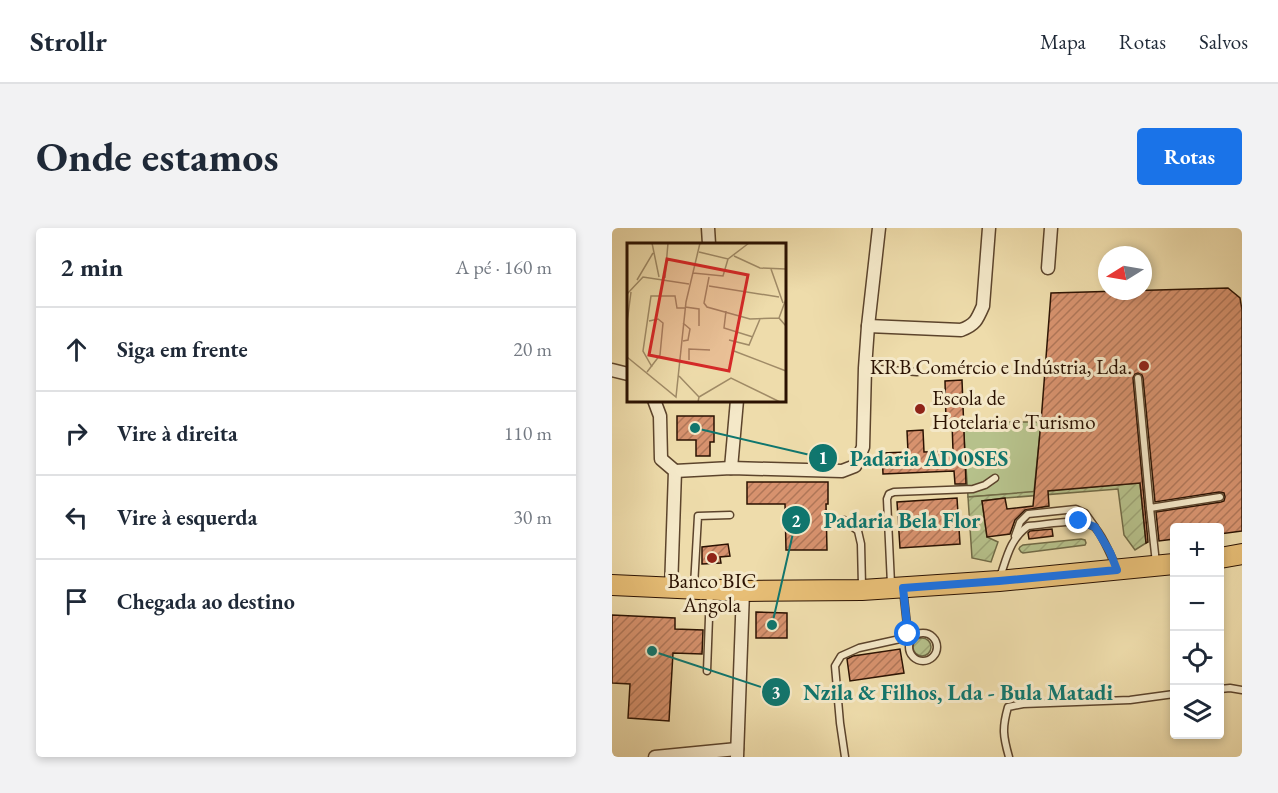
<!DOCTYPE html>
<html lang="pt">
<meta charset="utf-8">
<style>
body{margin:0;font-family:"EB Garamond",serif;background:#f2f2f3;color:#1f2937}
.controls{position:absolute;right:18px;bottom:18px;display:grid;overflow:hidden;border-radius:6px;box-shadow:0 3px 9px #0003}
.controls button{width:54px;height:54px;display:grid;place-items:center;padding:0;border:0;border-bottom:2px solid #e0e1e3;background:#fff;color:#1f2937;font:30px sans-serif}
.compass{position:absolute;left:486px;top:18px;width:54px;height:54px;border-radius:50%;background:#fff;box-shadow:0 3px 9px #0003;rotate:259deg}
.stop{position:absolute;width:18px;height:18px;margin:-14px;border:4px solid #1a73e8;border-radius:50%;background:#fff}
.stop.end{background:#1a73e8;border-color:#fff;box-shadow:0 2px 6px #0008}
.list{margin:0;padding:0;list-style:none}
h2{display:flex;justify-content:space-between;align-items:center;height:78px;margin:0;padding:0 24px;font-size:26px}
h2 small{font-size:20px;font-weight:400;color:#747a83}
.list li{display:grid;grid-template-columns:39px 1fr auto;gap:18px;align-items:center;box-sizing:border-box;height:84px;padding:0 24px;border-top:2px solid #e0e1e3}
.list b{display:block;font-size:22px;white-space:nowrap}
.list em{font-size:20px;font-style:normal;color:#747a83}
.icon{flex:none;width:33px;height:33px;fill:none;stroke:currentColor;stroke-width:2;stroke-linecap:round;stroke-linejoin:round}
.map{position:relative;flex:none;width:630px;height:529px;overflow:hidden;border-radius:6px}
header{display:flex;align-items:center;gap:36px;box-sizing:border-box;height:84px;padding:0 30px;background:#fff;border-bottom:2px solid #e0e1e3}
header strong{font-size:28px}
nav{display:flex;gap:33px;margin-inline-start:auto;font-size:21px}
.intro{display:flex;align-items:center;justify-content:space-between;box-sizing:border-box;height:144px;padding:0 36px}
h1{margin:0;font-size:42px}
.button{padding:15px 27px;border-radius:6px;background:#1a73e8;color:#fff;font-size:21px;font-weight:700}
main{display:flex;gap:36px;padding:0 36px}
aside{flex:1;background:#fff;border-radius:6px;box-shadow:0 3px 9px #0003}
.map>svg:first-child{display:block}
.grass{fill:#b6c18b;stroke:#706a46;stroke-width:1.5}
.garden{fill:url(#garden-furrows);stroke:#706a46;stroke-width:1.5}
.building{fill:url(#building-hatch);stroke:#2b1202;stroke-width:1.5}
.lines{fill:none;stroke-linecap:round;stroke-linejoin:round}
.service-casing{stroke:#5c442c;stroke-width:9}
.minor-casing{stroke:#5c442c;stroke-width:15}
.primary-casing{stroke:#2b1202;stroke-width:22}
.service{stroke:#f4e8c8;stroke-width:6}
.minor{stroke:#f4e8c8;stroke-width:12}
.primary{stroke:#e7be76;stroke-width:20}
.route{stroke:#1a73e8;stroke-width:8}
.poi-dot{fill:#8f2418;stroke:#f4e8c8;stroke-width:2}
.labels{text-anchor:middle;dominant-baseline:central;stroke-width:6;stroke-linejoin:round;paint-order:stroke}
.poi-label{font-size:21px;fill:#2b1202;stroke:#f4e8c8;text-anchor:end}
.inset-road{fill:none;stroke:#a08b67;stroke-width:1.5}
.view{fill:#d62828;fill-opacity:0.15;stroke:#d62828;stroke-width:3}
.inset-edge{fill:none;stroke:#2b1202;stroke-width:3}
.leader{fill:none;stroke:#0f766e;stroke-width:2}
.callout-dot{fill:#0f766e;stroke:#f4e8c8;stroke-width:2}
.mark-label{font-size:18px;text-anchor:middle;font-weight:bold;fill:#fff}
.callout-label{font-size:22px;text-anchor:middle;font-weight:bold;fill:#0f766e;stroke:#f4e8c8;stroke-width:6;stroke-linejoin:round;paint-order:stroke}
</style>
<header>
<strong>Strollr</strong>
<nav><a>Mapa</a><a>Rotas</a><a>Salvos</a></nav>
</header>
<div class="intro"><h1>Onde estamos</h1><a class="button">Rotas</a></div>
<main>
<aside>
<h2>2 min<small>A pé · 160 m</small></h2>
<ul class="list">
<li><svg class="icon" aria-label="ahead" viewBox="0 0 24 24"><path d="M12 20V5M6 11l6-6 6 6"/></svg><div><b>Siga em frente</b></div><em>20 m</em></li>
<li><svg class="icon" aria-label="right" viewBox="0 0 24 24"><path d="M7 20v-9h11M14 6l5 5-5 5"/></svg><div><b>Vire à direita</b></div><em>110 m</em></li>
<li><svg class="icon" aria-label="left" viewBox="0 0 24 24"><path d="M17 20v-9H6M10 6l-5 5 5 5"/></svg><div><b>Vire à esquerda</b></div><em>30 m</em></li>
<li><svg class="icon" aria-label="arrive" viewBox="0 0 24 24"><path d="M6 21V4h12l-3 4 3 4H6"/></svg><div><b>Chegada ao destino</b></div></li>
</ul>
</aside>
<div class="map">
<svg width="630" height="529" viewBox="0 0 630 529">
<defs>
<pattern id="garden-furrows" width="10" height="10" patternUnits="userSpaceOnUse" patternTransform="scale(1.5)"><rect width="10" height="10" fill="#b6c18b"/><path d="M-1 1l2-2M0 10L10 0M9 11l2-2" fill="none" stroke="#9da576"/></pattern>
<pattern id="building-hatch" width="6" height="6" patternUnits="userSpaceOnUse" patternTransform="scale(1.5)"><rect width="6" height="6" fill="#d7926e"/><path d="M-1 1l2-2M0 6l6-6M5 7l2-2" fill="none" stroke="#af7658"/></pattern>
</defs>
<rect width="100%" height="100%" fill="#eedcab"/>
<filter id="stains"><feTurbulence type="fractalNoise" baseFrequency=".00333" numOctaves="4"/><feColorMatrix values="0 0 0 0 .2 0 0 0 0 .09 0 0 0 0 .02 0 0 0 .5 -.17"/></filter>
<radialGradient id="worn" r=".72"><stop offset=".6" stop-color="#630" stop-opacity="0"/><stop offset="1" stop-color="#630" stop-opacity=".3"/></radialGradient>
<path class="grass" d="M351 194H429L422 264 356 269Z"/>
<g class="garden">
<path d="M528 255 534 315 523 322 512 307 506 261 393 270 370 273 375 309 386 314 379 334 360 330 356 269Z"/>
<path d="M469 311 473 312 474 315 473 317 411 325 409 324 407 321 408 319 411 317Z"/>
<circle cx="310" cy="419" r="9"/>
</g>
<g class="building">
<path d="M616 60 628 70 630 82V303L608 306V300H562V311L547 313 544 284 609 274 612 273 613 269 612 265 607 264 543 274 531 150 530 147 526 145 523 146 521 150 536 314 534 315 528 255 436 263 437 278 413 282 403 292 398 306 375 309 370 273 393 270 395 281 421 278 429 194 439 65Z"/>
<path d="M350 152 354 256H343L342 243 271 246 270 225 296 224 295 203 311 202 312 224 341 223 340 194H334L333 153Z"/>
<path d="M65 188H102V214H98V228H84V212H65Z"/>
<path d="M135 254H216V276H214L215 322H174L173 276H135Z"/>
<path d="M345 270 348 316 288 320 285 274Z"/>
<path d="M440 301 441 308 417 311 416 305 418 303Z"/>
<path d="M116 316 118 328 108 329 109 335 90 336V319Z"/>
<path d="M144 384 175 385V410H144Z"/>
<path d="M0 387 63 390V401L91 402 90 426 61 425 57 493 16 490 18 456 0 455Z"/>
<path d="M288 421 292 445 238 453 235 431 241 428Z"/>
</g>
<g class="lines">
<defs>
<g id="service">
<path d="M254 140 305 144"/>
<path d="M526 150 538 280 608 269"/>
<path d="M538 280 544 335"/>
<path d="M232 292 246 303 249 316 250 358"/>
<path d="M403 308 408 294 416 286 464 281 473 285 483 299"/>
<path d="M388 349C395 329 398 311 416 298 435 297 465 289 481 298 489 303 500 330 504 339"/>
<path d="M279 356 275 271 277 266 282 264 361 261 373 257 383 250"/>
<path d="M82 358 86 288 118 287"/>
<circle cx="311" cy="419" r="14"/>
<path d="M95 443 98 363"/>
<path d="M608 461 618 460 630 462"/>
<path d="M233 529 228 495 223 438 229 428 247 420 288 411 300 410 296 406 291 361"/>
<path d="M397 529C391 508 390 500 396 479L411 476 518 472 562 466"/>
</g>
<g id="minor">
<path d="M96 0 97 16"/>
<path d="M436 40 439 0"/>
<path d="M256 98 349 102C363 97 365 92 371 78L377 0"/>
<path d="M0 142 16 146"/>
<path d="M42 172 48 188 49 231 63 243 59 361"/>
<path d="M119 240 125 172"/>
<path d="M63 243 119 240 230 243 243 238 251 219 253 140 256 98 267 0"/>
<path d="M43 529 125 521"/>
<path d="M125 529 131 363"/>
</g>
<g id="primary">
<path d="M608 330 630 326"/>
<path d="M0 357 131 363 250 362 387 353 562 336"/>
</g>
</defs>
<use href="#service" class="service-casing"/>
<use href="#minor" class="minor-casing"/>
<use href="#primary" class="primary-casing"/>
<use href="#service" class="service"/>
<use href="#minor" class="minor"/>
<use href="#primary" class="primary"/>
</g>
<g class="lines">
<path class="route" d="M296 406 291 360 387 353 505 342 498 324 483 299 467 293"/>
</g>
<g class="poi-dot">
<circle cx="532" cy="138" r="6"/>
<circle cx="308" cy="181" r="6"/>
<circle cx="100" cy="330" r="6"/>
</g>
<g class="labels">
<g class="poi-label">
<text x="520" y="138">KRB Comércio e Indústria, Lda.</text>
<text x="320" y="169" text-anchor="start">Escola de<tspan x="320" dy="24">Hotelaria e Turismo</tspan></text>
<text x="100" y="352" text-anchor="middle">Banco BIC<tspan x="100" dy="24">Angola</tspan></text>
</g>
</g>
<g transform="translate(15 15)">
<rect width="159" height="159" fill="#eedcab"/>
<path class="inset-road" d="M25 0 32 34M72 9 101 16 122 0M107 13 133 25 159 26M144 26 156 60M66 30 96 33 101 16M82 34 77 60 80 64 123 76 152 75M38 35 41 0M10 37 26 10M82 43 152 54M0 51 16 34 62 41M159 56 152 75 159 83M58 64 72 66V83M99 68 97 85 126 94M0 80 4 49M102 97 122 102 133 76M56 98 61 97 63 86 56 80M107 108 159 128M0 114 49 154 59 59 73 0M62 117V106L83 107M25 124 16 108 24 53H48L50 65H58M20 129 33 112 36 80 31 76 22 78M52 133 72 154 71 159M72 154 104 135 153 159"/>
<path class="view" d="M40 16 121 32 102 128 22 112Z"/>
<rect width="159" height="159" class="inset-edge"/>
</g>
<path class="leader" d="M83 200L211 230M160 397L184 292M40 423L164 464"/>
<g class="callout-dot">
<circle cx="83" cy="200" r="6"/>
<circle cx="160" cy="397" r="6"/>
<circle cx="40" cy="423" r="6"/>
<circle cx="211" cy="230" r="15"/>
<circle cx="184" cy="292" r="15"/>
<circle cx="164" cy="464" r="15"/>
</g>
<g class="mark-label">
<text x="211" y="236">1</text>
<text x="184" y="299">2</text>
<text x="164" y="471">3</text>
</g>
<g class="callout-label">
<text x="317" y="238">Padaria ADOSES</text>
<text x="290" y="300">Padaria Bela Flor</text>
<text x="346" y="472">Nzila &amp; Filhos, Lda - Bula Matadi</text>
</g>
<rect width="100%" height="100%" filter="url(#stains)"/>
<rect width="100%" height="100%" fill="url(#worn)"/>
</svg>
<div class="controls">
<button>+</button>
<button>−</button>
<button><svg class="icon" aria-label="locate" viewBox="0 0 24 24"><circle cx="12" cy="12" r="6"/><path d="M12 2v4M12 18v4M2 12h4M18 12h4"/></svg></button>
<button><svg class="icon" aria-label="layers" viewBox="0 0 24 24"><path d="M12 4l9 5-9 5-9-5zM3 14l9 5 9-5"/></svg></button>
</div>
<svg class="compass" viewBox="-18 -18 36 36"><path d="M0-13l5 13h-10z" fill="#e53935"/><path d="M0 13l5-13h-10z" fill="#747a83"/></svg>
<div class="stop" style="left:296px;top:406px"></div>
<div class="stop end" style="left:467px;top:293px"></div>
</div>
</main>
